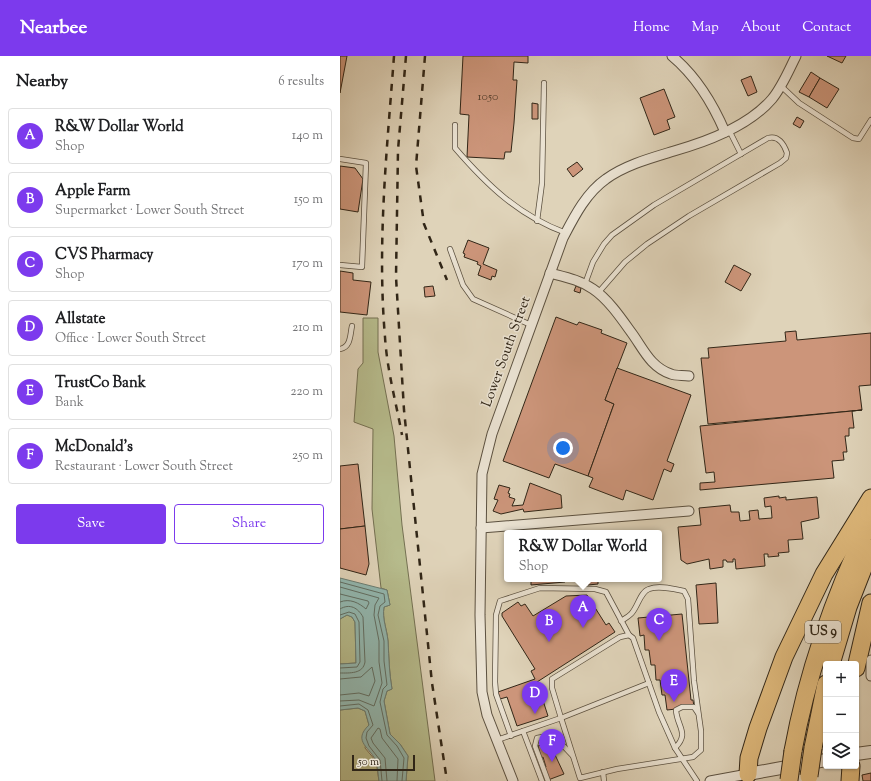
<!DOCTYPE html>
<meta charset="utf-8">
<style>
body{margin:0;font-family:"Sorts Mill Goudy",serif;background:#f2f2f2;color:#202124}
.controls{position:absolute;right:12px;bottom:12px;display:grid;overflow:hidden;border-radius:4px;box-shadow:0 1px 3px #0004}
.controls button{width:36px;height:36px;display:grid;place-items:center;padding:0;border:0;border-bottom:1px solid #e0e0e0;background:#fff;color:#202124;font:20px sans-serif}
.scale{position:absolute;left:12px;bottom:10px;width:63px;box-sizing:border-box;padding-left:4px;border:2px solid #312617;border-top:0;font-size:11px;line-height:14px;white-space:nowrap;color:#312617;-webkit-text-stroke:3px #eae2d2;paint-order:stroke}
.you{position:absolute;left:223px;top:392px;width:14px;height:14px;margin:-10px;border:3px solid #fff;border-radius:50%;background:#1a73e8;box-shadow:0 0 0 6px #1a73e833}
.badge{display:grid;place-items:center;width:26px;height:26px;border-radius:50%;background:#7c3aed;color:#fff;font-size:13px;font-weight:700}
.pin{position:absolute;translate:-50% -33px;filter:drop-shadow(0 1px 2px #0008)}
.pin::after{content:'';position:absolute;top:21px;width:14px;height:12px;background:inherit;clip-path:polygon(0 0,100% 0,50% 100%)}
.popup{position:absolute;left:164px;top:474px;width:158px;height:52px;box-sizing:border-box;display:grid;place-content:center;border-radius:4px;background:#fff;filter:drop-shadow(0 1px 3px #0005);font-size:13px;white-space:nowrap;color:#757577}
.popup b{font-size:15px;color:#202124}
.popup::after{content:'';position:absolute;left:50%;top:100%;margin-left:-8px;border:8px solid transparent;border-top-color:#fff}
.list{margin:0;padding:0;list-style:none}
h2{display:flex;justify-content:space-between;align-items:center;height:52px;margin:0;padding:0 16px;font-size:17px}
h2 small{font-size:13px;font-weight:400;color:#757577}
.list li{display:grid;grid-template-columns:26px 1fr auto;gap:12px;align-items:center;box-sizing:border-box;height:56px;margin:0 8px 8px;padding:0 8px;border:1px solid #e0e0e0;border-radius:4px}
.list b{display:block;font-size:15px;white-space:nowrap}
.list p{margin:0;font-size:13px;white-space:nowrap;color:#757577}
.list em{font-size:13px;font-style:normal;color:#757577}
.actions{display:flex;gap:8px;padding:12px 16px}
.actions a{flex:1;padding:9px 0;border:1px solid #7c3aed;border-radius:4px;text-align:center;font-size:14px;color:#7c3aed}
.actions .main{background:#7c3aed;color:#fff}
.icon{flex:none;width:22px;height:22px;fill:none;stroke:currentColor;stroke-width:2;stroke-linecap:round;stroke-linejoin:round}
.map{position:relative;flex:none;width:531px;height:725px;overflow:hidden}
header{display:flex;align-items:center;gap:24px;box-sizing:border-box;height:56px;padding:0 20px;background:#7c3aed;color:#fff}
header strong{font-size:19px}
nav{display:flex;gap:22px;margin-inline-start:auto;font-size:14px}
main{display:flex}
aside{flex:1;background:#fff}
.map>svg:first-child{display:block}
.green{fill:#b6bb8c;stroke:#747052}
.water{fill:#93b8b0;stroke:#6c7e73}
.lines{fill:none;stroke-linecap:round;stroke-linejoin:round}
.shore{stroke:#626f64;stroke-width:1}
.building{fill:#cc957a;stroke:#312617}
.service-casing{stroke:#5c5140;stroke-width:6}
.minor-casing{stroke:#5c5140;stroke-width:11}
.tertiary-casing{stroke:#5c5140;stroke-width:14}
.motorway-casing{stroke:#312617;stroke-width:19}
.service{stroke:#eae2d2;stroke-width:4.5}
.minor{stroke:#eae2d2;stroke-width:9}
.tertiary{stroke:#eae2d2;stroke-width:12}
.motorway{stroke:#e0ba7c;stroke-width:17}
.rail{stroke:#312617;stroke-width:2.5;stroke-dasharray:7 7;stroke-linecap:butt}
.motorway-bridge-casing{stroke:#312617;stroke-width:19;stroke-linecap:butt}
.motorway-bridge{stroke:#e0ba7c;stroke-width:17}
.labels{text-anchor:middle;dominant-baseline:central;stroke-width:3;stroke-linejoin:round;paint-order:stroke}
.number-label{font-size:12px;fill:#584230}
.shield{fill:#eae2d2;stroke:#685e4f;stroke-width:1}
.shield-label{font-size:13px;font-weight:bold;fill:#312617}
.street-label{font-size:14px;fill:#312617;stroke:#eae2d2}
</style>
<header>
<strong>Nearbee</strong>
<nav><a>Home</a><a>Map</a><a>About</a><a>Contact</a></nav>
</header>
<main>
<aside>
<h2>Nearby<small>6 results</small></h2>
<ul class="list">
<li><span class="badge">A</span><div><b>R&amp;W Dollar World</b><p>Shop</p></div><em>140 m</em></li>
<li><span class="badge">B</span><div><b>Apple Farm</b><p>Supermarket · Lower South Street</p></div><em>150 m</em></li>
<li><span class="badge">C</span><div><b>CVS Pharmacy</b><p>Shop</p></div><em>170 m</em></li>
<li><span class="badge">D</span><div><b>Allstate</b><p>Office · Lower South Street</p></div><em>210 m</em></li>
<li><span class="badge">E</span><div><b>TrustCo Bank</b><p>Bank</p></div><em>220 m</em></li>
<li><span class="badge">F</span><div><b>McDonald's</b><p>Restaurant · Lower South Street</p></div><em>250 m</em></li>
</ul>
<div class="actions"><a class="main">Save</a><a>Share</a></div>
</aside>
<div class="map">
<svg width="531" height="725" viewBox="0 0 531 725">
<rect width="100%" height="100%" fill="#dfd3b9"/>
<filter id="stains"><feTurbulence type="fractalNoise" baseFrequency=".005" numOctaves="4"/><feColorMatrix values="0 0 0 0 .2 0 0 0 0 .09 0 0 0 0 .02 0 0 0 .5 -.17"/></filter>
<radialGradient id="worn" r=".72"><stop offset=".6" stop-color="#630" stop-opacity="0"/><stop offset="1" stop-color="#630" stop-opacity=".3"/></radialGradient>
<g class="green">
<path d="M23 262H38V296L54 380 62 469 95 725H66L68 700 60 688 50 678 44 645 47 635 52 633C49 615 49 602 48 585 47 573 42 563 44 551L50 549 47 534 41 532 32 453 33 373 14 366 18 313 23 307Z"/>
<path d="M7 559 12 561 15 566 16 607 0 608V563Z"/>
<path d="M18 652 25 655 29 669 25 692 36 705 39 725H0V654Z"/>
</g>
<path class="water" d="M0 522 47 534 50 549 44 551C42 563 47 574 48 585 49 602 49 616 52 633L47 635 44 645 50 678 60 688 68 700 66 725H39C38 719 38 712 36 706 32 692 11 686 29 669L25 655 18 652 0 654V608L16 607 15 566 12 561 7 559 0 563Z"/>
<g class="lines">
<g class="shore">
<path d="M0 526 44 538 45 546 40 550 38 559 44 585V605L47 629 43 633 40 646 47 679 57 690 64 702 62 725"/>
<path d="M0 531 39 542 35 549 34 559 39 585V606L42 627 34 650 19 644 0 645"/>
<path d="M0 538 28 545 29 547 26 553C19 547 10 542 0 546"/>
<path d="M0 553C10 547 18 552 23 561L25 606C23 618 10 617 0 617"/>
<path d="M0 559 9 556 15 558 19 566 20 606 17 611 0 612"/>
<path d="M0 623 21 621 32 611 35 625 29 640 19 637 0 639"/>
<path d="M0 650 19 648 28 654 33 669 27 676 26 682 29 690 40 704 42 725"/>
<path d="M47 725 45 702 33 687 31 682 38 672 40 673 42 682 58 703 57 725"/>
</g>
</g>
<g class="building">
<path d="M0 0H7L0 37Z"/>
<path d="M123 0H188V7L174 6 173 24H177L174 67 171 96H165L164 103 127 101 129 59 120 58Z"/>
<path d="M487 0H506L502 7Z"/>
<path d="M471 16 480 22 469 41 459 36Z"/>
<path d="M411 20 417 36 408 40 401 24Z"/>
<path d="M480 22 499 33 487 52 469 41Z"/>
<path d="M324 33 335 61 327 64 330 73 314 79 300 42Z"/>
<path d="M192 47 198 48V63H192Z"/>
<path d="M457 61 464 65 460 72 453 68Z"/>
<path d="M237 106 243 113 233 121 227 113Z"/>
<path d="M0 110 15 112 23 123 18 156 0 153Z"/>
<path d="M128 184 149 192 143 208 157 214 155 221 152 220 151 224 138 219 141 210 137 208 138 206 124 201 125 198 123 197Z"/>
<path d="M394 209 411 218 401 235 385 226Z"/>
<path d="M0 215 13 217V224L31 226 27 259 0 256Z"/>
<path d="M93 230 95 240 85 241 84 231Z"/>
<path d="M236 230 241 232 240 237 234 235Z"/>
<path d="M216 261 237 269 239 266 262 274 261 277 287 287 265 344 274 348 248 420 215 408 209 422 163 405Z"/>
<path d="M456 275 457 284 531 277V329L519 330 522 354 368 368 361 302H369L368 292 446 285 445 276Z"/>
<path d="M277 312 351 339 327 405 334 408 331 416 324 413 313 444 286 434 283 444 249 431 253 422 248 420 274 348 265 344Z"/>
<path d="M522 354 512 355 514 372H509V380H505L507 396H503L504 404 492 405 494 422 360 434V427L375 426 374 416 366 417 360 370Z"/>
<path d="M18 408 25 470 0 473V410Z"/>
<path d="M190 427 221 439 222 452 184 456 183 453 161 458 153 455 158 444 154 443 159 429 170 432 168 437 170 438 169 441 175 443 172 450 183 449Z"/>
<path d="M439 440V442L446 441V444L477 441 479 462 461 466 463 483 448 484 449 496 438 497 439 500 428 501V498H424L425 510 396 513 395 503H393V506H387L386 504H383V511L370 513 369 503 347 508 341 504 338 471 361 469 359 452 390 449 391 456H399L400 465 410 464 409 455 418 454 419 463 432 462 431 450 425 451 424 442Z"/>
<path d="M25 470 29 508 26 519 0 512V473Z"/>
<path d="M182 471V477H169V472Z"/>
<path d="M191 523H225V526L191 529Z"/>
<path d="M245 523V527L238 528 237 524Z"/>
<path d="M248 523H258V528L248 529Z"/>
<path d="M376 527 378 567 359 568 356 529Z"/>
<path d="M247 539 266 569 269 567 275 576 197 626 208 660 177 670 167 641 160 643 158 636 195 623 191 615 195 613 162 560V557L178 546 181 550 185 548 193 560 226 540Z"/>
<path d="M342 558 351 644H353L354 651 327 654 325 639H322L320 624H316L315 609H311L309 594H305L304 579 300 580 298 562Z"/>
<path d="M209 686 224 718 208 724 204 712 206 711 203 701 201 702 198 690Z"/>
<path d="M531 717V725H523L522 719Z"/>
</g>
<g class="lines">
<defs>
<g id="service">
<path d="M441 30 459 47 513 82 519 83 531 64"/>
<path d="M115 69V92C147 129 179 160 226 177"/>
<path d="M389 74 401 98"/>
<path d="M0 103 26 107 22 211 0 209"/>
<path d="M197 165 202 127 204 27"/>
<path d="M110 193 123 229 133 243 191 269"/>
<path d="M245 228 253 206 264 188 272 179 314 149 428 82C438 79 444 88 447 97L446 102 440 107 349 160 307 188 285 206 258 237"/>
<path d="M0 293C11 291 10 279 12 270"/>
<path d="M281 565C284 563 288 561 291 558 298 551 300 536 309 533 319 529 334 533 344 535L348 543 354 625 361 675V694L353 701 277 713 240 722 221 662 309 627"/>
<path d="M183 675 202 725"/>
<path d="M171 680 156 638 155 626 156 559 160 545 200 532 255 533 266 536 289 579"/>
<path d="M157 684 221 662 212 632V623L280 581 289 579 293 582 319 656 335 692 357 725"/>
<path d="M335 692C350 677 337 671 336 654L342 651H354L358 657"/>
<path d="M263 716 264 725"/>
<path d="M208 725 195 690 197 682 213 679 232 699"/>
</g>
<g id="minor">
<path d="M332 0C356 20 373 48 385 76"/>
<path d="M210 217C225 221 240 224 253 233 268 243 281 262 291 276 303 292 310 311 331 318 336 320 343 319 349 320"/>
<path d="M141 472 349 455"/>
<path d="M531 604V620"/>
<path d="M173 725 147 659 142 636 140 559 142 418 152 378 223 182C234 161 246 137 266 123 285 109 311 102 334 95 366 86 409 70 432 43 442 31 449 14 456 0"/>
<path d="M370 725 408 718"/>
</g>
<g id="tertiary">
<path d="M516 698 531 696"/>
<path d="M408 718 486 704"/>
</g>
<g id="motorway">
<path d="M491 608 508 551 531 492"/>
<path d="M516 612 531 547"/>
<path d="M473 692 486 628"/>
<path d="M453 695C468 613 495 538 531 463"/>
<path d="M408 718 409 702 418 672 444 601 484 518 531 442"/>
<path d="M510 725 511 710"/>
</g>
</defs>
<use href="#service" class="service-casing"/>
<use href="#minor" class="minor-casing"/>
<use href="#tertiary" class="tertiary-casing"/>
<use href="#motorway" class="motorway-casing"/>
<use href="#service" class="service"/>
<use href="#minor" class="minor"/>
<use href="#tertiary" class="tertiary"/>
<use href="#motorway" class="motorway"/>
<g class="rail">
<path d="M54 0C47 93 37 187 45 281 47 314 56 346 62 379"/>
<path d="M66 0 58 94 56 221 64 354 92 627 107 725"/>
<path d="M85 0 76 110 84 168 107 224"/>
</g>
<defs>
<g id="motorway-bridge">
<path d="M469 720 473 692"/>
<path d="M449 724 453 695"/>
</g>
</defs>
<use href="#motorway-bridge" class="motorway-bridge-casing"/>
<use href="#motorway-bridge" class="motorway-bridge"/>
</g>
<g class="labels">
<g class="number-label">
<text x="148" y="41">1050</text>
</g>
<rect class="shield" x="465" y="565" width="36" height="22" rx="3"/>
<g class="shield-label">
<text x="483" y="576">US 9</text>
</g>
<g class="street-label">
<text transform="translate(167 296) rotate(-70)">Lower South Street</text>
</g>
</g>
<rect width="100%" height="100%" filter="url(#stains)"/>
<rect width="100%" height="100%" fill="url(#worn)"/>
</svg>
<div class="controls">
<button>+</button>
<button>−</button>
<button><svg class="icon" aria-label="layers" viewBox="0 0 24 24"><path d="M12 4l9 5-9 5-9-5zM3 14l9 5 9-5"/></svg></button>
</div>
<div class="scale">50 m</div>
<div class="you"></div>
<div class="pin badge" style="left:243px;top:572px">A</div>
<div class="popup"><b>R&amp;W Dollar World</b>Shop</div>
<div class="pin badge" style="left:209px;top:586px">B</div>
<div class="pin badge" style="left:319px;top:585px">C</div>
<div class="pin badge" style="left:195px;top:658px">D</div>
<div class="pin badge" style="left:334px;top:646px">E</div>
<div class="pin badge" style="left:212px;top:706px">F</div>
</div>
</main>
